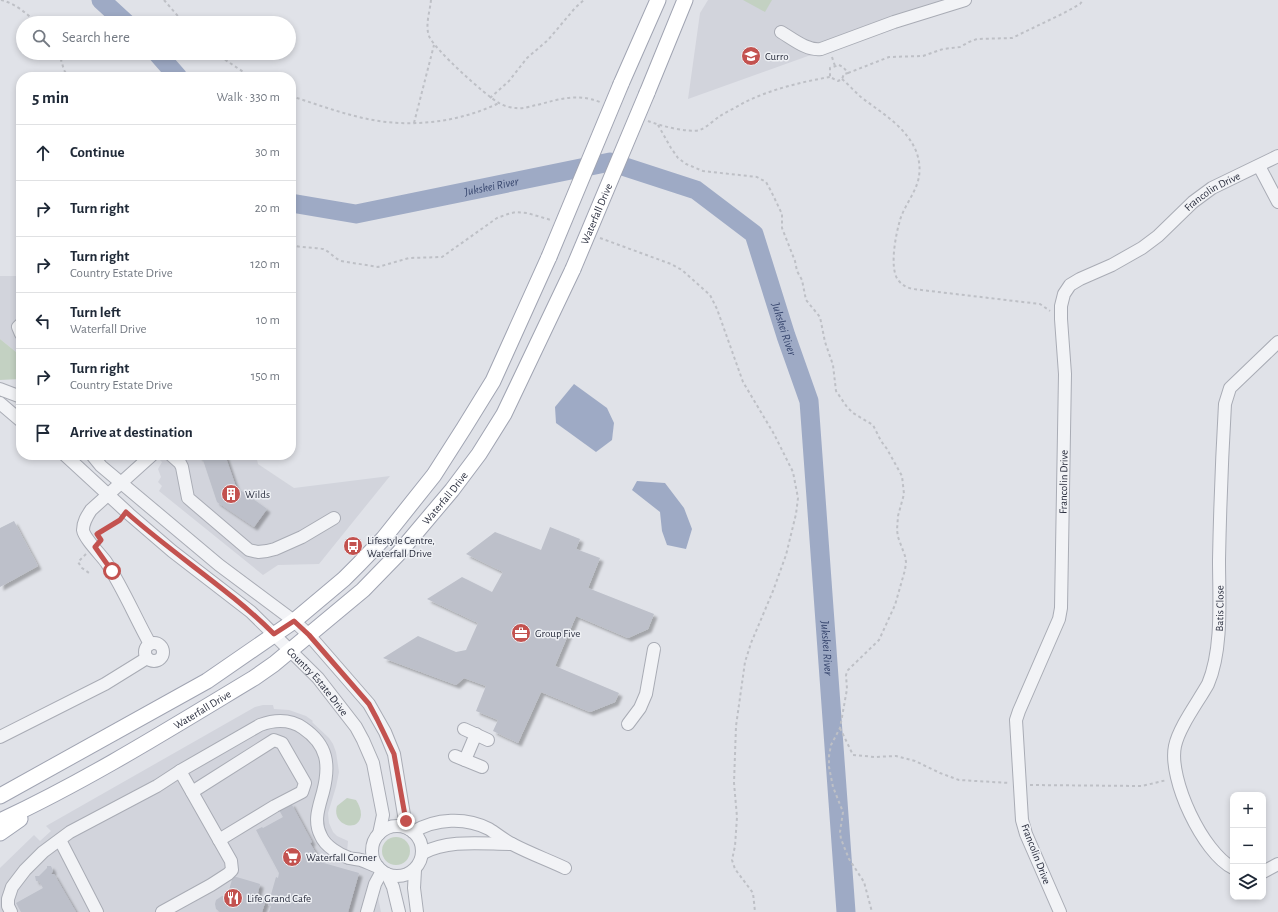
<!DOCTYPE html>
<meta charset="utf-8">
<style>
body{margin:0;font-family:"Alegreya Sans",sans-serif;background:#f6f6f7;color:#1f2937}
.controls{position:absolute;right:12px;bottom:12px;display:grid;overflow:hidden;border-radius:8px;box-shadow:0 2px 6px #0003}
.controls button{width:36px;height:36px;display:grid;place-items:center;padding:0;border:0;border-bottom:1px solid #e0e1e3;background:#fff;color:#1f2937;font:20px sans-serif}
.stop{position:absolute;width:12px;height:12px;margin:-9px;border:3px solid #c3524f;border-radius:50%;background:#fff}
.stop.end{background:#c3524f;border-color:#fff;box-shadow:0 1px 4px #0008}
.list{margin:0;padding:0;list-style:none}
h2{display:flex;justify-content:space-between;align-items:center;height:52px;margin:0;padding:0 16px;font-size:17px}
h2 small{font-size:13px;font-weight:400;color:#747a83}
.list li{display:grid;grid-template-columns:26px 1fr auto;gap:12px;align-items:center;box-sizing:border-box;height:56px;padding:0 16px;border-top:1px solid #e0e1e3}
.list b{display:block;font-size:15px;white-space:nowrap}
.list p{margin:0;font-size:13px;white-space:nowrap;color:#747a83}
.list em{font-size:13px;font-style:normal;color:#747a83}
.icon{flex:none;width:22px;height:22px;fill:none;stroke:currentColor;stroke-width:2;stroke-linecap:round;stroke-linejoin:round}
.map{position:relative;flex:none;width:1278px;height:912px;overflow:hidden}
.search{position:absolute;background:#fff;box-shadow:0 2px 6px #0003;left:16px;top:16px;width:280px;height:44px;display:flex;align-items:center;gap:10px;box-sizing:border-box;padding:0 14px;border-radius:22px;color:#747a83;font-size:15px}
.panel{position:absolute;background:#fff;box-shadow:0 2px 6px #0003;left:16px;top:72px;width:280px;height:388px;border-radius:16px}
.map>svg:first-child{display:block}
.built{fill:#d2d4dc}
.green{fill:#c3d1c2}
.water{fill:#9eaac5}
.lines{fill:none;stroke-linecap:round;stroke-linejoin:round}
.river{stroke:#9eaac5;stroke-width:19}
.building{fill:#bdc0ca;filter:url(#shadow)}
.minor-casing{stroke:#a9acb5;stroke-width:14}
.major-casing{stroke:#a0a4b2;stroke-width:17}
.path{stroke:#bec0c6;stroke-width:2;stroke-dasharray:3 3;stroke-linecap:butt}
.minor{stroke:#f2f3f6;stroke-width:12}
.major{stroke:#fff;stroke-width:15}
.major-bridge-casing{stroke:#a0a4b2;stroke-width:17;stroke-linecap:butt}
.major-bridge{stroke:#fff;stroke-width:15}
.route{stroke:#c3524f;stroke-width:5}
.labels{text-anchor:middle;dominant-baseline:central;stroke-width:3;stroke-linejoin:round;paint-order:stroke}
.poi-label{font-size:11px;fill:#2a2e3e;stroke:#eff1f5;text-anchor:start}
.street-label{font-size:11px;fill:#2a2e3e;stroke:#eff1f5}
.water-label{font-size:12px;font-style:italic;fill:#37466e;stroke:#eff1f5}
</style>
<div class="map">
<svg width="1278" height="912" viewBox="0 0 1278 912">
<defs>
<filter id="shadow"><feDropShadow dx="3.5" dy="3.5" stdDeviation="1" flood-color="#0004"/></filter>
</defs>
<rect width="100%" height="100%" fill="#e0e2e8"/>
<g class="built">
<path d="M708 0H964L688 99 700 13Z"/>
<path d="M0 276H21V356L0 339Z"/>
<path d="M155 455H256L258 464 294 488 390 476 319 564 278 565 263 575 159 491 162 486 158 482 161 477 158 469 162 462Z"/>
<path d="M263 705H273L274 709 289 710 306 716 313 721 312 722 329 738 333 744 336 752 339 772 336 787 328 813 329 823 333 832 337 836 348 841 346 863 366 867 373 873 381 912H0V868L34 835 40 841 51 831 46 826 255 707Z"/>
</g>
<g class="green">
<path d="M743 0H772L765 12Z"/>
<path d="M0 339 21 356V379L0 380Z"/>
<path d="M347 798 356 800C359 805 361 809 361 815 359 834 331 825 337 806Z"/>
<circle cx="396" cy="851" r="14"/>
</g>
<g class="water">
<path d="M574 384 607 408 614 423 612 440 596 452 556 423 555 407Z"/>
<path d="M637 481 665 483 684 508 692 529 686 549 667 545 662 531 660 512 632 490Z"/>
</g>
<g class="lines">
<g class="river">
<path d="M101 0 126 23"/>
<path d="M157 53 178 77"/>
<path id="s1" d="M291 203 356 214 610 162 696 190 754 234 786 336 809 401 846 912"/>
</g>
</g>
<g class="building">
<path d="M198 455H225L236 487 267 509 254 527 217 502 203 460Z"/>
<path d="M14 521 38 566 0 587V528Z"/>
<path d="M550 527 580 539 576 549 600 558 588 588 654 614 648 629 628 638 576 616 555 666 619 693 615 702 590 712 541 692 518 743 493 731 498 720 476 711 486 686 464 678 456 685 383 658 418 636 456 652 466 650 478 623 427 599 462 577 492 592 503 572 466 554 495 532 541 550Z"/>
<path d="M291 803 312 842 310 843 317 855 312 858 313 860 359 873 348 912H269L271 906 268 905 276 877 278 878 279 873 256 830 262 827 263 828 283 817 279 810Z"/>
<path d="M47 866H51L53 871 51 874H54L76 912H21L16 903 43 888 39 881H36L35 876H39L47 868Z"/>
<path d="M233 876 260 884 257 897 266 900 262 912H220L216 909 215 904 216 900 222 896 227 897Z"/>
</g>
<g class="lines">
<defs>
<g id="minor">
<path d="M781 32C793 39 807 51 821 49L894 22 965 0"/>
<path d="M1259 166 1278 202"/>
<path d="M21 324 18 327 21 334"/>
<path d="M0 389 21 397"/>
<path d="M0 403 21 421"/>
<path id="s2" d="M65 455 129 514 172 551 251 612 318 678 356 727 363 740 373 763 383 815 379 834"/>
<path d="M92 455 101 466 219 565 294 621 309 635 369 704 385 732 394 754 404 815 409 829"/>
<path d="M171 455 180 463 182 467 188 498 249 550 258 552 267 551 275 549 302 537 334 518"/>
<circle cx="154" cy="652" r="9"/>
<path d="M150 644C135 617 123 588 106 562 101 555 84 538 83 530 83 522 87 516 91 510L152 455"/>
<path d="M628 724 640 708 646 694 654 649"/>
<path d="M464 729 488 740"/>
<path d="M0 737 105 684 147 658"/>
<path d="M455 756 482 767"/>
<path d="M465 760 476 734"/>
<path d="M192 792 274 740 282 743 305 783 302 792 275 806 219 840"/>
<circle cx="397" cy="851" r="25"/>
<path d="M413 832C436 818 466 817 489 829 497 834 504 840 512 844 529 853 548 860 565 868"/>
<path d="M60 840 97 912"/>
<path d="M423 853C449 839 483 844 512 844"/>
<path id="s3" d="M1233 868C1203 853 1168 779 1175 746 1179 727 1198 702 1208 684 1223 649 1219 597 1219 560 1220 508 1222 456 1225 404L1230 388 1278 342"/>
<path d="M415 870 414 888 417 912"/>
<path d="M1263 872 1278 864"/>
<path d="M387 874 393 887 399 912"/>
<path d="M11 912 8 906V899L12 887 25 870 43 852 70 832 157 786 180 771 260 725C274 720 290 719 303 728 328 745 330 765 323 792 319 807 313 821 321 836 325 846 340 855 349 858 353 859 357 859 361 860 367 862 372 865 378 867"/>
<path d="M162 912 211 885 228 874 232 870 231 861 180 771"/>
<path d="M367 912 375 884 382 871"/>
<path id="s4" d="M1060 912 1026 834 1022 820 1016 720 1019 711 1059 619 1061 608 1065 374 1061 319V306L1064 294 1070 285 1080 279 1112 265 1142 248 1158 236 1193 202 1212 188 1278 156"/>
</g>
<g id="major">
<path d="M621 84 658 0"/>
<path d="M647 93 685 0"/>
<path d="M0 796 207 681 294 621 344 579 359 564 383 539 434 475 464 428 493 381 549 257"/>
<path id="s5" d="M0 821C88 780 171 728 254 678L274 664 363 590 398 554 452 490 479 454 504 414 573 269"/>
<path d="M0 833 20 819"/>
</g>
</defs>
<use href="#minor" class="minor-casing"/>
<use href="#major" class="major-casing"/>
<g class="path">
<path d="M1 0C14 3 27 13 36 23"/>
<path d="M164 0 184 23"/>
<path d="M431 0C430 11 425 25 429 36 434 49 486 96 499 103 504 106 511 108 516 108 524 109 531 106 537 105 560 99 576 93 600 102"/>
<path d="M59 53 64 70 68 77"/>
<path d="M215 53 251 77"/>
<path d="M832 57 835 66"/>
<path d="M839 65 843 67 848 73 844 74 842 79 838 81 830 77V68Z"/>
<path d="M848 73 889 57 923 56 943 49 960 47 969 42 977 39 1012 38 1064 13 1080 4 1083 0"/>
<path d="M842 79C849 85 855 92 862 98 882 113 906 127 916 151 920 161 921 173 917 184 913 196 904 207 900 220 896 234 889 267 898 280 902 285 907 288 913 289L1040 304 1050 311"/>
<path d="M291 96C322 106 353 118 386 122 424 126 464 120 499 103"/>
<path d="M490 98 509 81 527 58 548 40 575 8 584 0"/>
<path d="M648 121C661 126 687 133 700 130 707 127 714 120 720 116 728 111 737 107 745 102 772 89 801 82 830 77"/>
<path d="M414 123 434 45"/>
<path d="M658 125 671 148 678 158 686 164 703 171 757 177 766 182 771 191 782 214V228L795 261 797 271 802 280 806 300 820 317 825 342 833 365 836 391 847 407 853 413 873 425 881 441 887 449 902 476 904 494 898 516 897 530 898 537 905 556 906 562 905 570 895 605 879 640 848 670 846 675 847 689 840 728 831 745 829 756V767L833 787 843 812 840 832 841 839 849 859 864 882 872 912"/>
<path d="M600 238 671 264 682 270 710 295 717 309 743 382 774 434 793 472 798 498 796 514 786 555 773 591 751 643 745 662 736 726 734 783 737 817 735 846 732 860 735 869 753 893 755 912"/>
<path d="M291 245C301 248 312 247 323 249 329 251 334 258 341 261L378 267 409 258 442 257 497 218 508 214 516 212 527 213 551 220"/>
<path d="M97 534 120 519"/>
<path d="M86 554 78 562 82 568 89 573"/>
<path d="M840 728 853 755 875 757 896 756 915 761 940 773 959 780 1010 783"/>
<path d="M1030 785 1142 786 1167 780"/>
</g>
<use href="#minor" class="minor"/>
<use href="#major" class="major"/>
<defs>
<g id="major-bridge">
<path d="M549 257 621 84"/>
<path id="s6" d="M573 269 647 93"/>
</g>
</defs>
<use href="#major-bridge" class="major-bridge-casing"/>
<use href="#major-bridge" class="major-bridge"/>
</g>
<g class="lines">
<path class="route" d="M112 571 95 547 101 540 97 534 120 520 126 512C174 555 229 589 274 634L294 621 309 635 369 704 377 719 394 754 406 821"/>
</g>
<defs>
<symbol id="school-disc" viewBox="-11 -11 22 22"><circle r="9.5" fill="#c3524f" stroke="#eff1f5"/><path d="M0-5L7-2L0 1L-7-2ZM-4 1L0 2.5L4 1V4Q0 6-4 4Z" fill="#fff"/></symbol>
<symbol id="building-disc" viewBox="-11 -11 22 22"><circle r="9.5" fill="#c3524f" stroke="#eff1f5"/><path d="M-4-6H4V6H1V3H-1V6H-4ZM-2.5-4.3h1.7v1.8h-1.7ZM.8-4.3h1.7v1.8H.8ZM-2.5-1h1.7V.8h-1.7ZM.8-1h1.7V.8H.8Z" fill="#fff"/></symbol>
<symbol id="bus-disc" viewBox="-11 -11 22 22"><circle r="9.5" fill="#c3524f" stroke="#eff1f5"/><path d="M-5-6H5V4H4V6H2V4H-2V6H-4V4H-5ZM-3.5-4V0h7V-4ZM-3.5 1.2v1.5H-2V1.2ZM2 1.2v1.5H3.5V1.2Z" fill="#fff"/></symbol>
<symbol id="office-disc" viewBox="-11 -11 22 22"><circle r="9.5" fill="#c3524f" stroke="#eff1f5"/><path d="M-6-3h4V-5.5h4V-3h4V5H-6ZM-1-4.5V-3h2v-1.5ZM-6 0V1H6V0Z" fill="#fff"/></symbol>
<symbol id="supermarket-disc" viewBox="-11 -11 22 22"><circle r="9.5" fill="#c3524f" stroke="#eff1f5"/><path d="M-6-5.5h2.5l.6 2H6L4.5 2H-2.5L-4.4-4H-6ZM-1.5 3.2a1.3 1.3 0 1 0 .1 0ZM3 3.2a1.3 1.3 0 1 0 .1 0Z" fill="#fff"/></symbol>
<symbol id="restaurant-disc" viewBox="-11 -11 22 22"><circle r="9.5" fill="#c3524f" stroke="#eff1f5"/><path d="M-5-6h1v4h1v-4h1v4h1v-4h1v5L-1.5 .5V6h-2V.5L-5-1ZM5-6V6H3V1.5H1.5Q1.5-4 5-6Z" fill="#fff"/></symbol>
</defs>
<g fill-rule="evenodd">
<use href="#school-disc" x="740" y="45" width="22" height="22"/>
<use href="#building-disc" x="220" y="483" width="22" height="22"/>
<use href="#bus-disc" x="342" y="535" width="22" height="22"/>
<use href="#office-disc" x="510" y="622" width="22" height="22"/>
<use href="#supermarket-disc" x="281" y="846" width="22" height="22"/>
<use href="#restaurant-disc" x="222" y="887" width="22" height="22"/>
</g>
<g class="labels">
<g class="poi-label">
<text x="765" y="56">Curro</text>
<text x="245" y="494">Wilds</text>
<text x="367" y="540">Lifestyle Centre,<tspan x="367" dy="13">Waterfall Drive</tspan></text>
<text x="535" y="633">Group Five</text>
<text x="306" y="857">Waterfall Corner</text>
<text x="247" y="898">Life Grand Cafe</text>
</g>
<g class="street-label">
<text stroke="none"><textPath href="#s4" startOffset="818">Francolin Drive</textPath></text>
<text stroke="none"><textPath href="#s6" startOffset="60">Waterfall Drive</textPath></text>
<text stroke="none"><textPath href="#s4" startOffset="447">Francolin Drive</textPath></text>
<text stroke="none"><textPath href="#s5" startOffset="555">Waterfall Drive</textPath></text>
<text stroke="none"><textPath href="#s3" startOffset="288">Batis Close</textPath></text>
<text stroke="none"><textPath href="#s2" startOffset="340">Country Estate Drive</textPath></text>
<text stroke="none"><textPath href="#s5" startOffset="231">Waterfall Drive</textPath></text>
<text transform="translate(1036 854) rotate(69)">Francolin Drive</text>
</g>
<g class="water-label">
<text stroke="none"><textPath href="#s1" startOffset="204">Jukskei River</textPath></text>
<text stroke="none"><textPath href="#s1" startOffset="588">Jukskei River</textPath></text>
<text stroke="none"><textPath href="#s1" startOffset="912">Jukskei River</textPath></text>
</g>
</g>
</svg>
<div class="controls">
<button>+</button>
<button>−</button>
<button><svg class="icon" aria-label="layers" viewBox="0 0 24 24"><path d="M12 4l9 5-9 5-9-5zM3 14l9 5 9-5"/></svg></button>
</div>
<div class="stop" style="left:112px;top:571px"></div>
<div class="stop end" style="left:406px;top:821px"></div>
<div class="search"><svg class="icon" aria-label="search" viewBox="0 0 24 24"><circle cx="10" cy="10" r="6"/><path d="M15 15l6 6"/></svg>Search here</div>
<section class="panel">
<h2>5 min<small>Walk · 330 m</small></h2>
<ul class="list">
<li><svg class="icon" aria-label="ahead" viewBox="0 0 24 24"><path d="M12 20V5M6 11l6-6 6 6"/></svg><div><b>Continue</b></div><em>30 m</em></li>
<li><svg class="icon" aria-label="right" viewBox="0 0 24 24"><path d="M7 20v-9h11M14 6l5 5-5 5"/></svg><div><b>Turn right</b></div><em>20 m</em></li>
<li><svg class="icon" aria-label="right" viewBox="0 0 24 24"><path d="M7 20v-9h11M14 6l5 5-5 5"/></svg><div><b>Turn right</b><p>Country Estate Drive</p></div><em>120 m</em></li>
<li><svg class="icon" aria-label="left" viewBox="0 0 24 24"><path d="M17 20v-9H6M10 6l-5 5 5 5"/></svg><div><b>Turn left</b><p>Waterfall Drive</p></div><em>10 m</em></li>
<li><svg class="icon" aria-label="right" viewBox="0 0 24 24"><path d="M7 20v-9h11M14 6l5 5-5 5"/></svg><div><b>Turn right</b><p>Country Estate Drive</p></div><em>150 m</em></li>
<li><svg class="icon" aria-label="arrive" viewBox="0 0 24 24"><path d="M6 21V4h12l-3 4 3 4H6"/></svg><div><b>Arrive at destination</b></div></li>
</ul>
</section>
</div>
